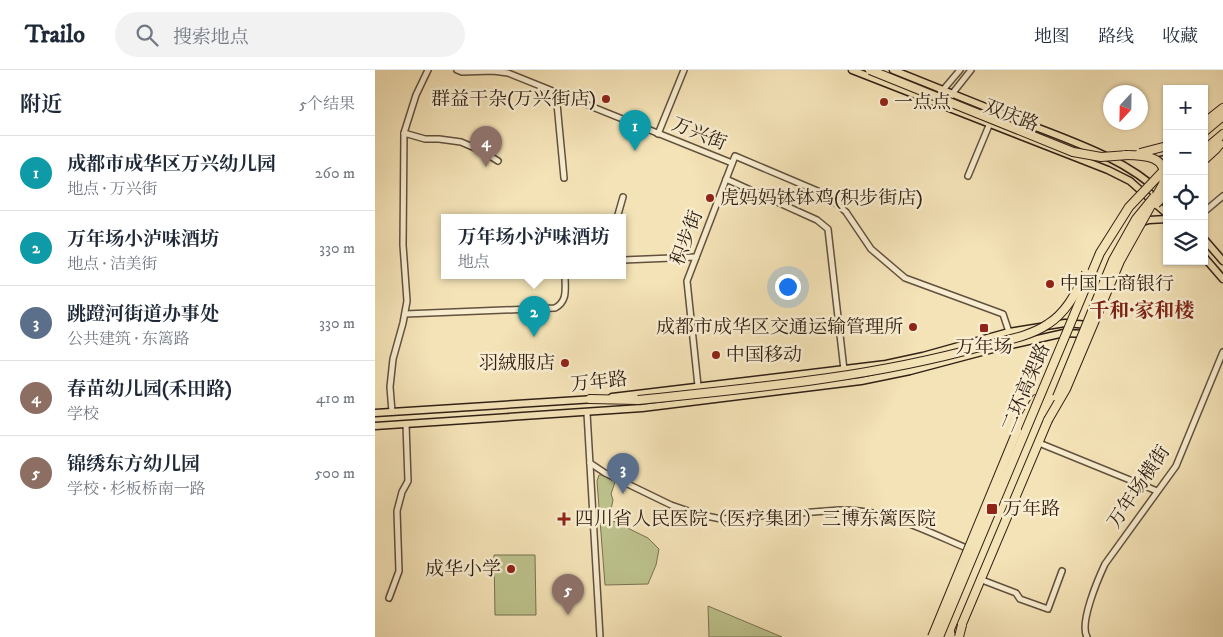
<!DOCTYPE html>
<html lang="zh">
<meta charset="utf-8">
<style>
body{margin:0;font-family:"IM FELL DW Pica","Noto Serif SC",serif;background:#f2f2f3;color:#1f2937}
.controls{position:absolute;right:15px;top:15px;display:grid;overflow:hidden;border-radius:0px;box-shadow:0 1px 4px #0004}
.controls button{width:45px;height:45px;display:grid;place-items:center;padding:0;border:0;border-bottom:1px solid #e0e1e3;background:#fff;color:#1f2937;font:25px sans-serif}
.compass{position:absolute;left:728px;top:15px;width:45px;height:45px;border-radius:50%;background:#fff;box-shadow:0 1px 4px #0004;rotate:202deg}
.you{position:absolute;left:412px;top:216px;width:18px;height:18px;margin:-12px;border:4px solid #fff;border-radius:50%;background:#1a73e8;box-shadow:0 0 0 8px #1a73e833}
.badge{display:grid;place-items:center;width:32px;height:32px;border-radius:50%;background:#111827;color:#fff;font-size:16px;font-weight:700}
.pin{position:absolute;translate:-50% -41px;filter:drop-shadow(0 1px 2px #0008)}
.pin::after{content:'';position:absolute;top:26px;width:18px;height:15px;background:inherit;clip-path:polygon(0 0,100% 0,50% 100%)}
.popup{position:absolute;left:66px;top:144px;width:185px;height:65px;box-sizing:border-box;display:grid;place-content:center;border-radius:0px;background:#fff;filter:drop-shadow(0 1px 4px #0005);font-size:16px;white-space:nowrap;color:#747a83}
.popup b{font-size:19px;color:#1f2937}
.popup::after{content:'';position:absolute;left:50%;top:100%;margin-left:-10px;border:10px solid transparent;border-top-color:#fff}
.list{margin:0;padding:0;list-style:none}
h2{display:flex;justify-content:space-between;align-items:center;height:65px;margin:0;padding:0 20px;font-size:21px}
h2 small{font-size:16px;font-weight:400;color:#747a83}
.list li{display:grid;grid-template-columns:32px 1fr auto;gap:15px;align-items:center;box-sizing:border-box;height:75px;padding:0 20px;border-top:1px solid #e0e1e3}
.list b{display:block;font-size:19px;white-space:nowrap}
.list p{margin:0;font-size:16px;white-space:nowrap;color:#747a83}
.list em{font-size:16px;font-style:normal;color:#747a83}
.icon{flex:none;width:28px;height:28px;fill:none;stroke:currentColor;stroke-width:2;stroke-linecap:round;stroke-linejoin:round}
.map{position:relative;flex:none;width:848px;height:567px;overflow:hidden}
header{display:flex;align-items:center;gap:30px;box-sizing:border-box;height:70px;padding:0 25px;background:#fff;border-bottom:1px solid #e0e1e3}
header strong{font-size:24px}
nav{display:flex;gap:28px;margin-inline-start:auto;font-size:18px}
.search{width:350px;height:45px;background:#f2f2f3;display:flex;align-items:center;gap:12px;box-sizing:border-box;padding:0 18px;border-radius:28px;color:#747a83;font-size:19px}
main{display:flex}
aside{flex:1;background:#fff}
.map>svg:first-child{display:block}
.green{fill:#bdc38d;stroke:#777252}
.lines{fill:none;stroke-linecap:round;stroke-linejoin:round}
.minor-casing{stroke:#62513e;stroke-width:8}
.major-casing{stroke:#312016;stroke-width:9}
.highway-casing{stroke:#312016;stroke-width:10}
.minor{stroke:#f8edd0;stroke-width:5}
.major{stroke:#f4e3b7;stroke-width:6}
.highway{stroke:#f4e3b7;stroke-width:8}
.highway-bridge-casing{stroke:#312016;stroke-width:10;stroke-linecap:butt}
.highway-bridge{stroke:#f4e3b7;stroke-width:8}
.poi-dot{fill:#8f2418;stroke:#f8edd0;stroke-width:2}
.labels{text-anchor:middle;dominant-baseline:central;stroke-width:5;stroke-linejoin:round;paint-order:stroke}
.poi-label{font-size:19px;fill:#312016;stroke:#f8edd0;text-anchor:start}
.street-label{font-size:19px;fill:#312016;stroke:#f8edd0}
.neighbourhood-label{font-size:20px;font-weight:bold;fill:#7a1f14;stroke:#f8edd0}
</style>
<header>
<strong>Trailo</strong>
<div class="search"><svg class="icon" aria-label="search" viewBox="0 0 24 24"><circle cx="10" cy="10" r="6"/><path d="M15 15l6 6"/></svg>搜索地点</div>
<nav><a>地图</a><a>路线</a><a>收藏</a></nav>
</header>
<main>
<aside>
<h2>附近<small>5个结果</small></h2>
<ul class="list">
<li><span class="badge" style="background:#0f9aa8">1</span><div><b>成都市成华区万兴幼儿园</b><p>地点 · 万兴街</p></div><em>260 m</em></li>
<li><span class="badge" style="background:#0f9aa8">2</span><div><b>万年场小泸味酒坊</b><p>地点 · 洁美街</p></div><em>330 m</em></li>
<li><span class="badge" style="background:#5c6f8a">3</span><div><b>跳蹬河街道办事处</b><p>公共建筑 · 东篱路</p></div><em>330 m</em></li>
<li><span class="badge" style="background:#8d6e63">4</span><div><b>春苗幼儿园(禾田路)</b><p>学校</p></div><em>410 m</em></li>
<li><span class="badge" style="background:#8d6e63">5</span><div><b>锦绣东方幼儿园</b><p>学校 · 杉板桥南一路</p></div><em>500 m</em></li>
</ul>
</aside>
<div class="map">
<svg width="848" height="567" viewBox="0 0 848 567">
<rect width="100%" height="100%" fill="#f4e3b7"/>
<filter id="stains"><feTurbulence type="fractalNoise" baseFrequency=".004" numOctaves="4"/><feColorMatrix values="0 0 0 0 .2 0 0 0 0 .09 0 0 0 0 .02 0 0 0 .5 -.17"/></filter>
<radialGradient id="worn" r=".72"><stop offset=".6" stop-color="#630" stop-opacity="0"/><stop offset="1" stop-color="#630" stop-opacity=".3"/></radialGradient>
<g class="green">
<path d="M224 405H227L240 412 236 424 238 430 234 449 273 468 284 479 281 495 273 514 230 515 222 411Z"/>
<path d="M119 485H160L161 545H120Z"/>
<path d="M333 536 407 567H334Z"/>
</g>
<g class="lines">
<defs>
<g id="minor">
<path d="M82 0 87 2 118 1 133 3 357 93"/>
<path d="M181 23 189 108"/>
<path d="M564 30 568 20 585 0"/>
<path d="M572 34 577 24 596 0"/>
<path d="M29 63 50 69H64L86 72 107 81 123 91"/>
<path d="M283 64 309 0"/>
<path d="M593 106 615 53"/>
<path d="M351 109 442 150 453 159 469 300"/>
<path d="M829 142 848 126"/>
<path d="M242 148 248 127"/>
<path d="M248 190 321 187"/>
<path d="M30 244 180 238C193 231 190 219 190 206"/>
<path d="M323 316 312 211 360 86 452 125 471 142 496 179 530 208 628 244 634 262"/>
<path d="M17 342 15 317 18 289 28 253 32 231 28 175 29 63 41 25 53 0"/>
<path d="M212 343 225 567"/>
<path d="M664 373 782 421"/>
<path d="M215 393 230 403 296 435 322 444 346 449 464 440C510 438 555 463 596 480"/>
<path d="M607 510 641 523 645 529 673 539 687 501"/>
<path d="M14 528 24 501 22 441 27 422 33 411 31 354"/>
<path d="M712 567C704 553 723 509 730 494L801 396 848 282"/>
</g>
<g id="major">
<path d="M477 0 733 100 755 111 792 144"/>
<path d="M518 0C563 18 608 36 653 54 699 72 751 89 787 124"/>
<path d="M771 85 792 81"/>
<path d="M764 153 774 150 792 149"/>
<path d="M829 169 848 191"/>
<path d="M829 187 848 209"/>
<path d="M237 327 511 294 548 286 634 262 690 253 714 255"/>
<path d="M0 343 220 329"/>
<path d="M0 356 267 338 486 311 535 301 618 279 689 263 711 264"/>
</g>
<g id="highway">
<path d="M829 53 848 38"/>
<path d="M829 62 848 46"/>
<path d="M829 80 848 64"/>
<path d="M829 90 841 79 845 74"/>
<path d="M215 329 263 330"/>
<path d="M642 361 661 329"/>
<path d="M584 561 673 350"/>
</g>
</defs>
<use href="#minor" class="minor-casing"/>
<use href="#major" class="major-casing"/>
<use href="#highway" class="highway-casing"/>
<use href="#minor" class="minor"/>
<use href="#major" class="major"/>
<use href="#highway" class="highway"/>
<defs>
<g id="highway-bridge">
<path d="M495 0 698 82 726 87 753 85"/>
<path d="M765 83 792 76"/>
<path d="M781 134 792 123"/>
<path d="M682 327 738 190 761 149 779 127"/>
<path d="M263 330C378 318 493 308 605 277 627 271 654 267 673 254 692 242 701 222 711 203"/>
<path d="M673 350 691 319 745 191 788 114C795 86 770 85 750 85"/>
<path d="M557 567 642 361"/>
<path d="M564 567 725 183 754 137 792 97"/>
<path d="M584 567 587 555"/>
</g>
</defs>
<use href="#highway-bridge" class="highway-bridge-casing"/>
<use href="#highway-bridge" class="highway-bridge"/>
</g>
<g class="poi-dot">
<circle cx="231" cy="29" r="5"/>
<circle cx="509" cy="32" r="5"/>
<circle cx="335" cy="128" r="5"/>
<circle cx="675" cy="214" r="5"/>
<circle cx="538" cy="257" r="5"/>
<rect x="604" y="253" width="10" height="10" rx="2.5"/>
<circle cx="341" cy="285" r="5"/>
<circle cx="190" cy="293" r="5"/>
<rect x="611" y="433" width="12" height="12" rx="2.5"/>
<path d="M186.5 441.5h5v5h5v5h-5v5h-5v-5h-5v-5h5z"/>
<circle cx="136" cy="499" r="5"/>
</g>
<g class="labels">
<g class="poi-label">
<text x="221" y="29" text-anchor="end">群益干杂(万兴街店)</text>
<text x="519" y="32">一点点</text>
<text x="345" y="128">虎妈妈钵钵鸡(积步街店)</text>
<text x="685" y="214">中国工商银行</text>
<text x="528" y="257" text-anchor="end">成都市成华区交通运输管理所</text>
<text x="609" y="277" text-anchor="middle">万年场</text>
<text x="351" y="285">中国移动</text>
<text x="180" y="293" text-anchor="end">羽絨服店</text>
<text x="628" y="439">万年路</text>
<text x="200" y="449">四川省人民医院（医疗集团）三博东篱医院</text>
<text x="126" y="499" text-anchor="end">成华小学</text>
</g>
<g class="street-label">
<text transform="translate(636 46) rotate(21)">双庆路</text>
<text transform="translate(324 64) rotate(22)">万兴街</text>
<text transform="translate(312 168) rotate(-69)">积步街</text>
<text transform="translate(224 312) rotate(-6)">万年路</text>
<text transform="translate(651 318) rotate(-67)">二环高架路</text>
<text transform="translate(764 417) rotate(-56)">万年场横街</text>
</g>
<g class="neighbourhood-label">
<text x="767" y="241">千和·家和楼</text>
</g>
</g>
<rect width="100%" height="100%" filter="url(#stains)"/>
<rect width="100%" height="100%" fill="url(#worn)"/>
</svg>
<div class="controls">
<button>+</button>
<button>−</button>
<button><svg class="icon" aria-label="locate" viewBox="0 0 24 24"><circle cx="12" cy="12" r="6"/><path d="M12 2v4M12 18v4M2 12h4M18 12h4"/></svg></button>
<button><svg class="icon" aria-label="layers" viewBox="0 0 24 24"><path d="M12 4l9 5-9 5-9-5zM3 14l9 5 9-5"/></svg></button>
</div>
<svg class="compass" viewBox="-18 -18 36 36"><path d="M0-13l5 13h-10z" fill="#e53935"/><path d="M0 13l5-13h-10z" fill="#747a83"/></svg>
<div class="you"></div>
<div class="pin badge" style="left:260px;top:81px;background:#0f9aa8">1</div>
<div class="pin badge" style="left:159px;top:267px;background:#0f9aa8">2</div>
<div class="popup"><b>万年场小泸味酒坊</b>地点</div>
<div class="pin badge" style="left:248px;top:424px;background:#5c6f8a">3</div>
<div class="pin badge" style="left:111px;top:97px;background:#8d6e63">4</div>
<div class="pin badge" style="left:193px;top:545px;background:#8d6e63">5</div>
</div>
</main>
